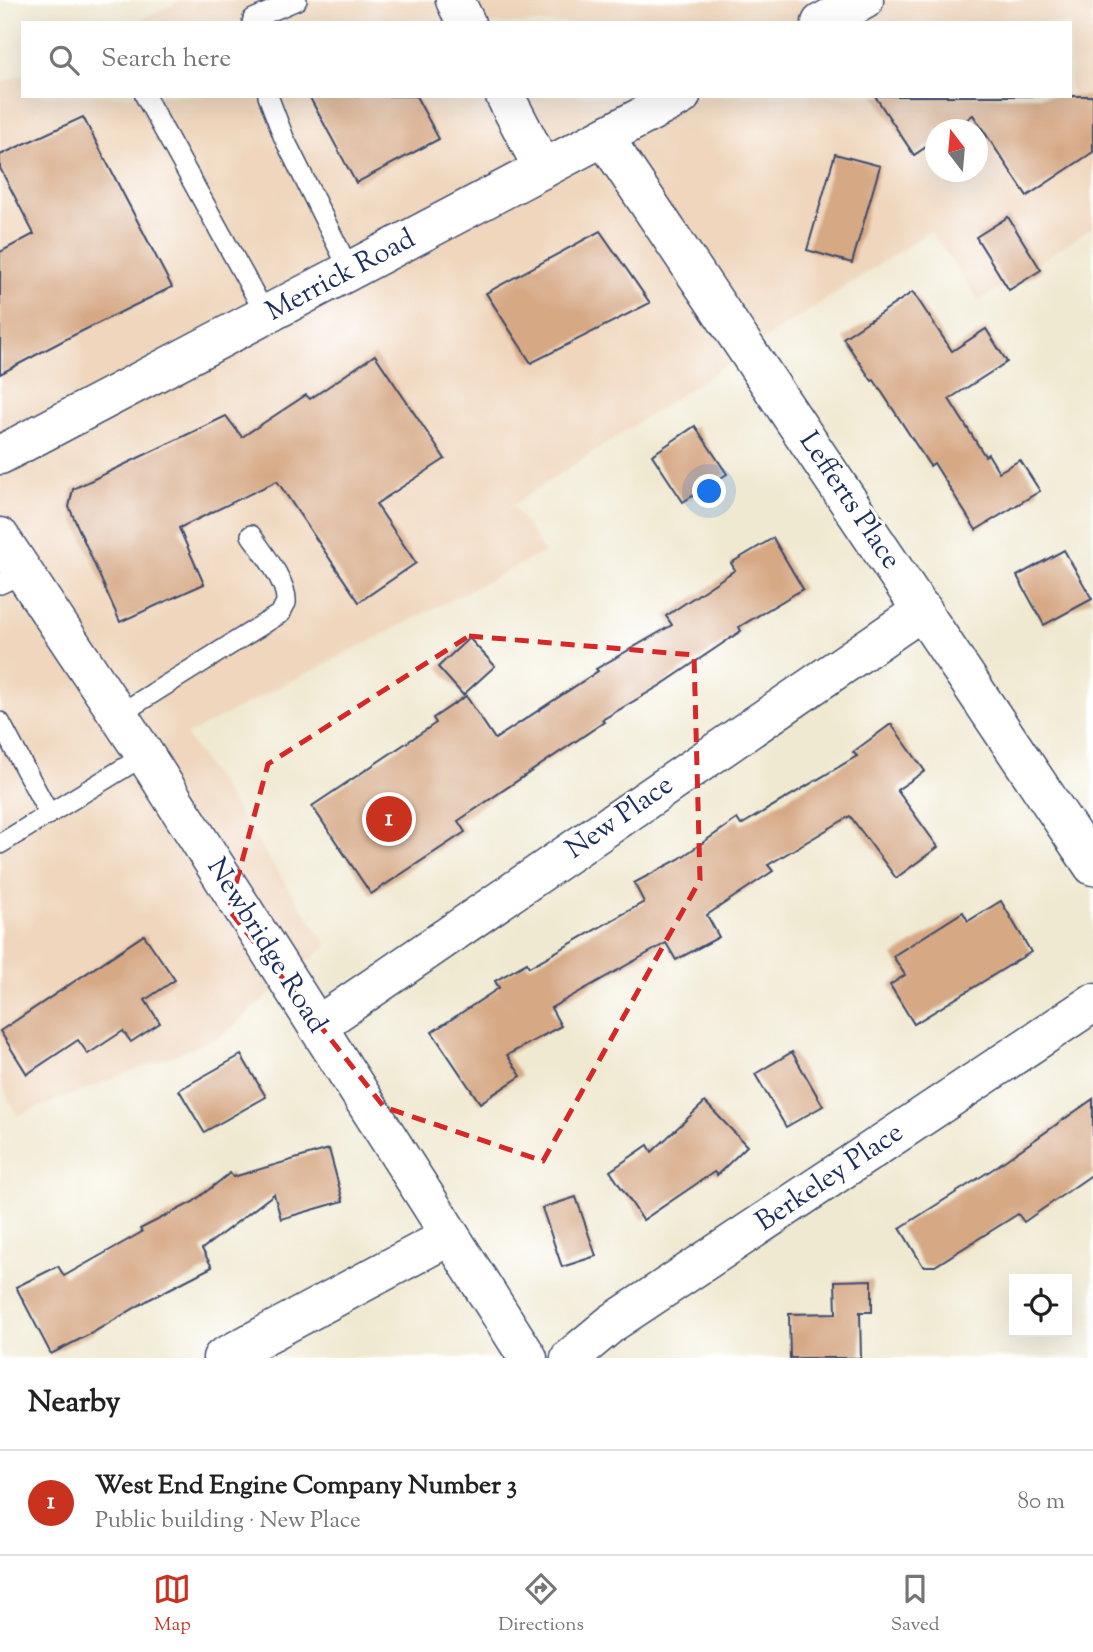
<!DOCTYPE html>
<meta charset="utf-8">
<style>
body{margin:0;font-family:"Sorts Mill Goudy",serif;background:#f2f2f2;color:#222}
.controls{position:absolute;right:21px;bottom:21px;display:grid;overflow:hidden;border-radius:0px;box-shadow:0 7px 28px #0002}
.controls button{width:63px;height:63px;display:grid;place-items:center;padding:0;border:0;border-bottom:2px solid #e0e0e0;background:#fff;color:#222;font:35px sans-serif}
.compass{position:absolute;left:925px;top:119px;width:63px;height:63px;border-radius:50%;background:#fff;box-shadow:0 7px 28px #0002;rotate:344deg}
.you{position:absolute;left:710px;top:492px;width:24px;height:24px;margin:-18px;border:5px solid #fff;border-radius:50%;background:#1a73e8;box-shadow:0 0 0 10px #1a73e833}
.badge{display:grid;place-items:center;width:46px;height:46px;border-radius:50%;background:#c8321e;color:#fff;font-size:23px;font-weight:700}
.pin{position:absolute;translate:-50% -50%;border:4px solid #fff;box-shadow:0 2px 7px #0006}
.list{margin:0;padding:0;list-style:none}
h2{display:flex;justify-content:space-between;align-items:center;height:91px;margin:0;padding:0 28px;font-size:30px}
h2 small{font-size:23px;font-weight:400;color:#767676}
.list li{display:grid;grid-template-columns:46px 1fr auto;gap:21px;align-items:center;box-sizing:border-box;height:105px;padding:0 28px;border-top:2px solid #e0e0e0}
.list b{display:block;font-size:26px;white-space:nowrap}
.list p{margin:0;font-size:23px;white-space:nowrap;color:#767676}
.list em{font-size:23px;font-style:normal;color:#767676}
.icon{flex:none;width:38px;height:38px;fill:none;stroke:currentColor;stroke-width:2;stroke-linecap:round;stroke-linejoin:round}
.map{position:relative;flex:none;width:1093px;height:1358px;overflow:hidden}
.search{position:absolute;background:#fff;box-shadow:0 7px 28px #0002;left:21px;right:21px;top:21px;height:77px;display:flex;align-items:center;gap:18px;box-sizing:border-box;padding:0 24px;border-radius:0px;color:#767676;font-size:26px}
.sheet{height:196px;background:#fff}
nav{display:flex;justify-content:space-around;align-items:center;box-sizing:border-box;height:98px;border-top:2px solid #e0e0e0;background:#fff;font-size:19px;color:#767676}
nav a{display:grid;justify-items:center;gap:4px}
nav .on{color:#c8321e}
.map>svg:first-child{display:block}
.built{fill:#efd6bc;fill-rule:evenodd}
.building{fill:#d6a884}
.lines{fill:none;stroke-linecap:round;stroke-linejoin:round}
.lane-casing{stroke:#3b4b6f;stroke-width:22}
.street-casing{stroke:#3b4b6f;stroke-width:41}
.secondary-casing{stroke:#3b4b6f;stroke-width:41}
.primary-casing{stroke:#3b4b6f;stroke-width:41}
.lane{stroke:#fff;stroke-width:19}
.street{stroke:#fff;stroke-width:38}
.secondary{stroke:#fff;stroke-width:38}
.primary{stroke:#fff;stroke-width:38}
.marked{fill:none;stroke:#d62828;stroke-width:5;stroke-dasharray:14 9;stroke-linejoin:round}
.labels{text-anchor:middle;dominant-baseline:central;stroke-width:6;stroke-linejoin:round;paint-order:stroke}
.street-label{font-size:28px;fill:#1b2f5e;stroke:#fff}
</style>
<div class="map">
<svg width="1093" height="1358" viewBox="0 0 1093 1358">
<rect width="100%" height="100%" fill="#fff"/>
<filter id="ink" filterUnits="userSpaceOnUse"><feTurbulence type="fractalNoise" baseFrequency=".0143" numOctaves="2"/><feDisplacementMap in="SourceGraphic" scale="14" xChannelSelector="R" yChannelSelector="G"/><feConvolveMatrix kernelMatrix="1 2 1 2 8 2 1 2 1" color-interpolation-filters="sRGB"/></filter>
<filter id="wash" filterUnits="userSpaceOnUse"><feTurbulence type="fractalNoise" baseFrequency=".00686" numOctaves="4" result="noise"/><feDisplacementMap in="SourceGraphic" scale="28" xChannelSelector="R" yChannelSelector="G"/><feGaussianBlur stdDeviation="1.57" result="paint"/><feColorMatrix in="noise" values="0 0 0 0 0 0 0 0 0 0 0 0 0 0 0 0 0 1.4 0 .05"/><feComposite in="paint" operator="in"/></filter>
<g filter="url(#wash)">
<rect width="100%" height="100%" fill="#f0e9d1"/>
<path class="built" d="M183 0H1093V227L979 301 930 231 513 505 544 552 186 735 327 945 222 1036 17 1116 0 1081V84L23 74V96H1070V23H133ZM936 130H978V172H936Z"/>
<g id="blocks">
<g class="building">
<path d="M309 96H416L439 139 356 183Z"/>
<path d="M875 96H1093V152L1027 196 973 115 952 130H935V141L914 155Z"/>
<path d="M83 117 172 287 70 337 0 374V252L34 234 0 168V155Z"/>
<path d="M835 154 880 166 852 263 807 250Z"/>
<path d="M1008 217 1041 270 1009 290 976 237Z"/>
<path d="M600 231 650 303 531 363 486 293Z"/>
<path d="M913 292 952 351 986 329 1007 362 949 399 985 456 988 454 999 472 1020 460 1040 491 976 530 934 463 930 466 874 380 872 381 843 338Z"/>
<path d="M375 355 445 459 376 504 416 563 359 602 277 481 179 528 204 584 120 622 69 507 73 489 226 416 242 437 306 395 310 399Z"/>
<path d="M695 426 727 474 683 502 652 455Z"/>
<path d="M773 538 803 589 739 627 741 631 661 685 602 720 604 722 458 821 465 832 371 894 312 806 436 723 433 718 466 696 495 739 598 671 596 669 672 625 666 616 735 570 731 563Z"/>
<path d="M1064 550 1092 599 1044 625 1017 576Z"/>
<path d="M469 638 495 666 463 695 438 667Z"/>
<path d="M891 724 925 771 897 790 938 847 896 878 850 816 768 865 773 871 707 915 719 937 676 960 666 943 551 1008 561 1026 507 1055 521 1076 480 1103 432 1032 499 988 495 981 527 963 529 967 644 902 634 883 679 859 737 819 741 825 857 756 853 752Z"/>
<path d="M1001 901 1031 952 914 1024 890 985 905 975 893 956 963 912 968 921Z"/>
<path d="M144 935 175 980 145 1000 160 1023 131 1042 123 1031 88 1054 78 1040 27 1074 0 1031Z"/>
<path d="M792 1052 823 1106 786 1127 755 1074Z"/>
<path d="M241 1055 266 1097 204 1132 179 1090Z"/>
<path d="M1093 1099V1174L1024 1222 1018 1214 935 1266H923L900 1228 993 1169Z"/>
<path d="M705 1102 747 1146 717 1175 714 1172 643 1220 610 1171 648 1145 652 1152Z"/>
<path d="M329 1149 343 1201 281 1219 274 1194 202 1249 212 1267 150 1299 92 1333 51 1354 16 1287 58 1266 64 1276 142 1232 140 1229 193 1202 230 1173 233 1177Z"/>
<path d="M576 1197 596 1256 562 1267 542 1208Z"/>
<path d="M872 1280V1312H860L861 1358H790L789 1314 836 1313 835 1281Z"/>
</g>
</g>
</g>
<g filter="url(#ink)">
<use href="#blocks" fill-opacity="0" stroke="#3b4b6f" stroke-width="2"/>
<g class="lines">
<defs>
<g id="lane">
<path d="M252 23 253 19 297 0"/>
<path d="M145 96 266 315"/>
<path d="M268 96 284 138 350 271"/>
<path d="M0 584 24 573"/>
<path d="M118 715 281 613C281 612 285 604 286 603 288 583 262 551 251 535"/>
<path d="M0 722 49 814"/>
<path d="M0 844 145 755"/>
</g>
<g id="street">
<path d="M455 0 466 23"/>
<path d="M505 96 543 169"/>
<path d="M604 137 1093 866"/>
<path d="M317 1026 923 610"/>
<path d="M222 1358 450 1236"/>
<path d="M570 1358 612 1323 1093 1003"/>
</g>
<path id="secondary" d="M0 537 145 755 528 1358"/>
<g id="primary">
<path d="M821 23 864 0"/>
<path d="M0 455 681 96"/>
</g>
</defs>
<use href="#lane" class="lane-casing"/>
<use href="#street" class="street-casing"/>
<use href="#secondary" class="secondary-casing"/>
<use href="#primary" class="primary-casing"/>
<use href="#lane" class="lane"/>
<use href="#street" class="street"/>
<use href="#secondary" class="secondary"/>
<use href="#primary" class="primary"/>
</g>
</g>
<path class="marked" d="M469 636 694 655 700 880 543 1161 384 1107 229 910 268 764Z"/>
<g class="labels">
<g class="street-label">
<text transform="translate(341 276) rotate(-28)">Merrick Road</text>
<text transform="translate(849 501) rotate(56)">Lefferts Place</text>
<text transform="translate(620 818) rotate(-35)">New Place</text>
<text transform="translate(266 946) rotate(58)">Newbridge Road</text>
<text transform="translate(830 1178) rotate(-34)">Berkeley Place</text>
</g>
</g>
</svg>
<div class="controls">
<button><svg class="icon" aria-label="locate" viewBox="0 0 24 24"><circle cx="12" cy="12" r="6"/><path d="M12 2v4M12 18v4M2 12h4M18 12h4"/></svg></button>
</div>
<svg class="compass" viewBox="-18 -18 36 36"><path d="M0-13l5 13h-10z" fill="#e53935"/><path d="M0 13l5-13h-10z" fill="#767676"/></svg>
<div class="you"></div>
<div class="pin badge" style="left:389px;top:819px">1</div>
<div class="search"><svg class="icon" aria-label="search" viewBox="0 0 24 24"><circle cx="10" cy="10" r="6"/><path d="M15 15l6 6"/></svg>Search here</div>
</div>
<section class="sheet">
<h2>Nearby<small></small></h2>
<ul class="list">
<li><span class="badge">1</span><div><b>West End Engine Company Number 3</b><p>Public building · New Place</p></div><em>80 m</em></li>
</ul>
</section>
<nav>
<a class="on"><svg class="icon" aria-label="map" viewBox="0 0 24 24"><path d="M3 6l6-2 6 2 6-2v14l-6 2-6-2-6 2zM9 4v14M15 6v14"/></svg>Map</a>
<a><svg class="icon" aria-label="directions" viewBox="0 0 24 24"><path d="M12 3l9 9-9 9-9-9zM9 14v-3h6M13 9l2 2-2 2"/></svg>Directions</a>
<a><svg class="icon" aria-label="saved" viewBox="0 0 24 24"><path d="M7 4h10v16l-5-4-5 4z"/></svg>Saved</a>
</nav>
